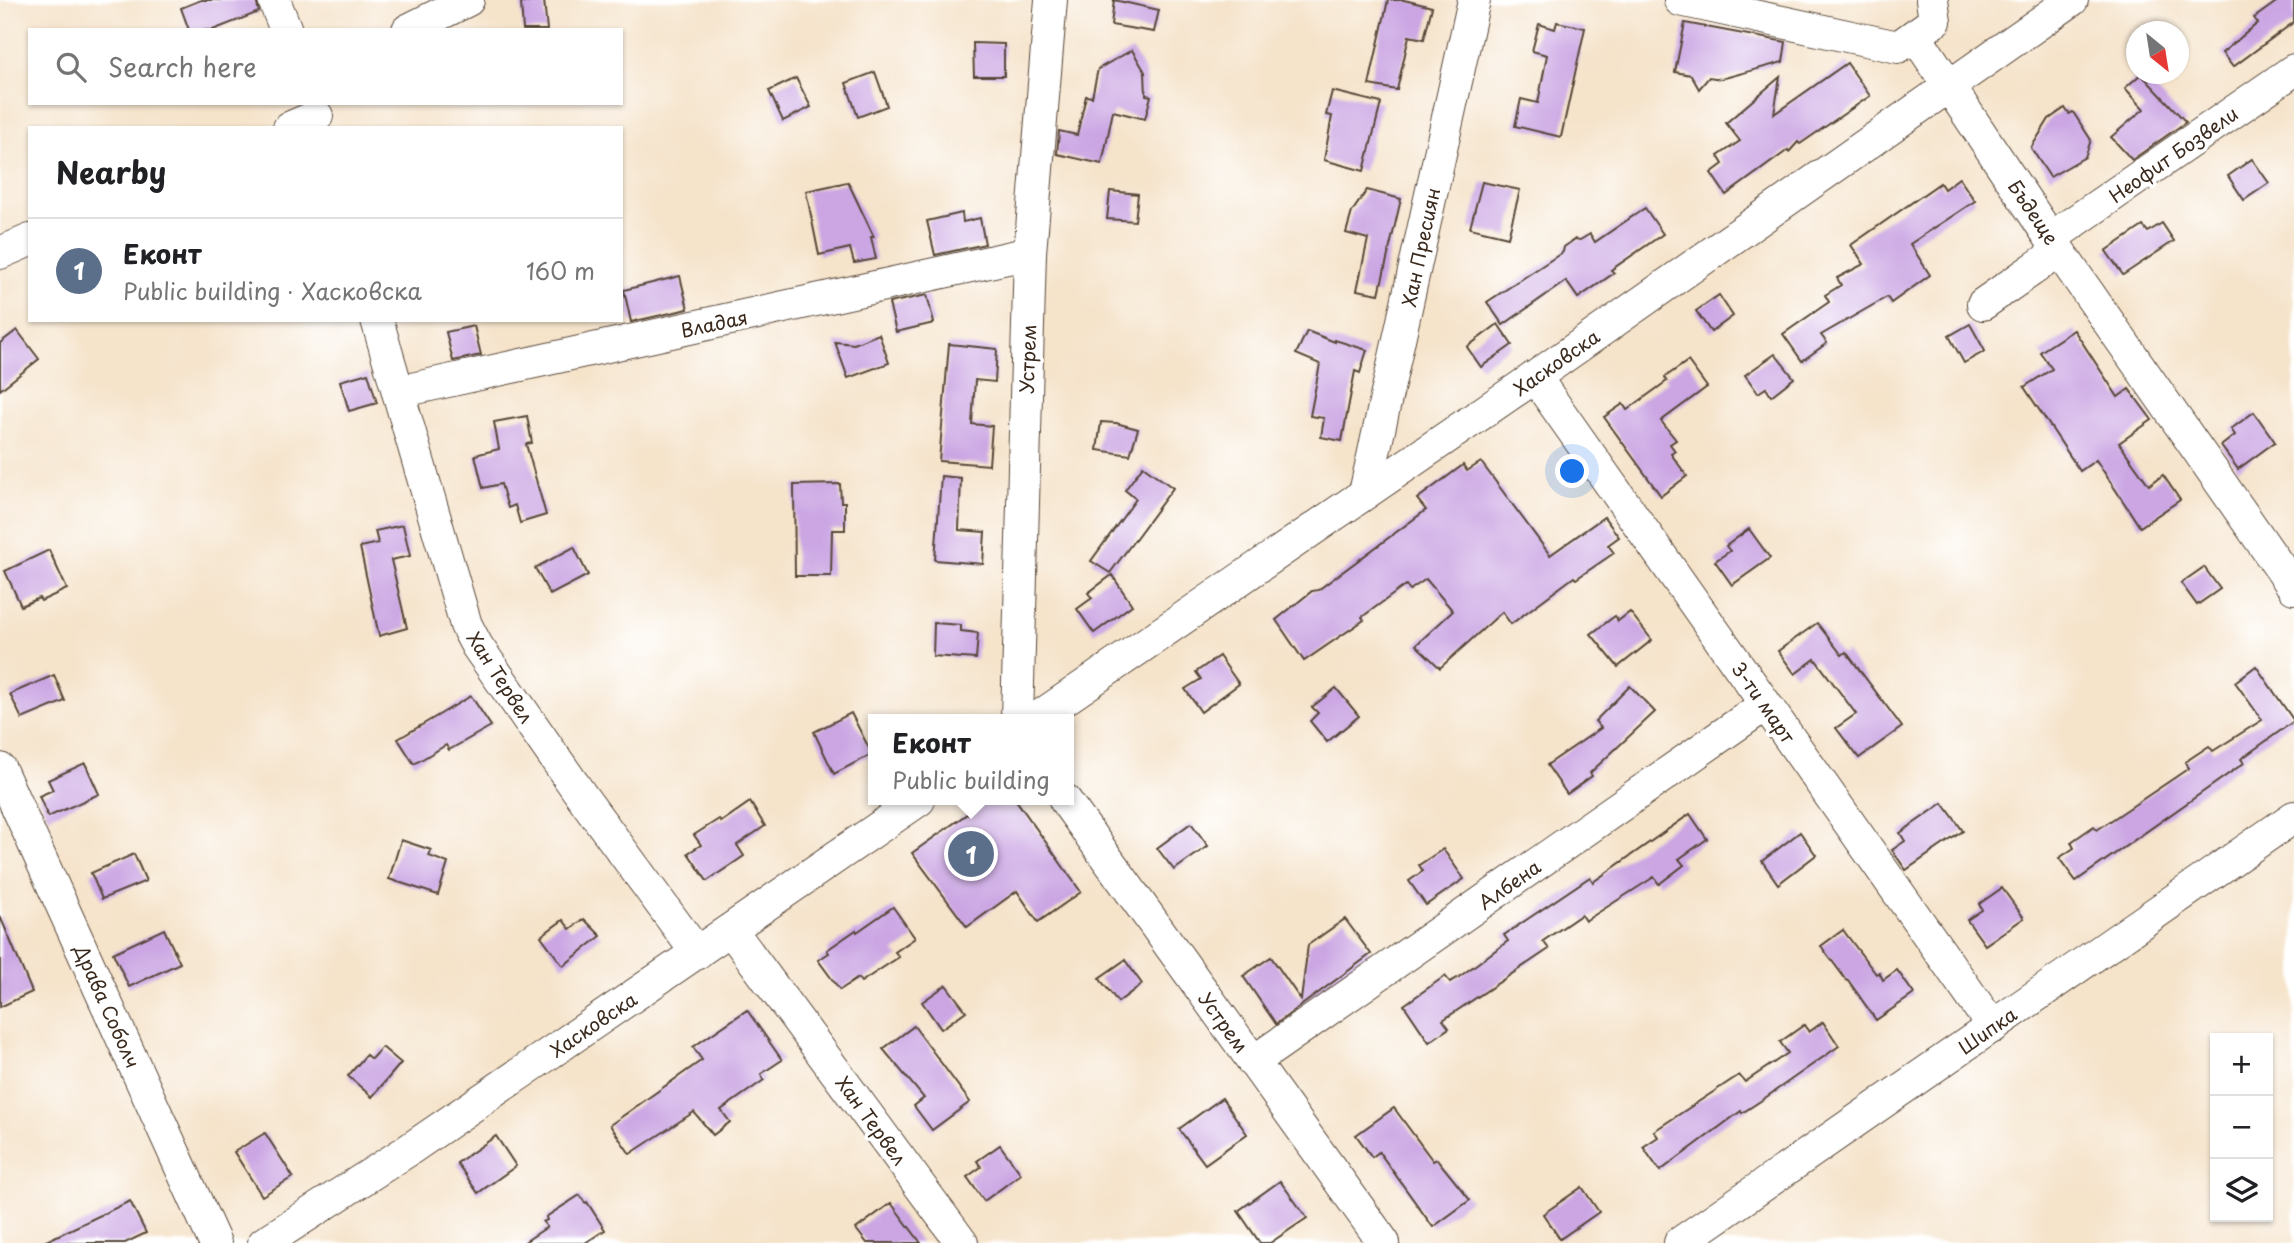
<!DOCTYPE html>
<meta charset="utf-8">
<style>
body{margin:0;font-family:"Playpen Sans",sans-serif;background:#f2f2f2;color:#202124}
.controls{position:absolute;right:21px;bottom:21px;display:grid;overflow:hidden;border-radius:0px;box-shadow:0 2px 5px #0004}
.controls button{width:63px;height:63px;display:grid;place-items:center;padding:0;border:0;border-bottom:2px solid #e0e0e0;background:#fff;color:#202124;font:35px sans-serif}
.compass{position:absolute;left:2126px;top:21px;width:63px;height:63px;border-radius:50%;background:#fff;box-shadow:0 2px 5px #0004;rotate:150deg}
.you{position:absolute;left:1573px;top:472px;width:24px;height:24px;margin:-18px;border:5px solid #fff;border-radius:50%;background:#1a73e8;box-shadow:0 0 0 10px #1a73e833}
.badge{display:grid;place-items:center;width:46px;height:46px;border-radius:50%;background:#1f6fb2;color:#fff;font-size:23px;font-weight:700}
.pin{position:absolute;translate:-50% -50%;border:4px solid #fff;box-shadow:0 2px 7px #0006}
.popup{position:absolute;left:868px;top:714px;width:206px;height:91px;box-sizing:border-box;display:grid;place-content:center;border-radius:0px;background:#fff;filter:drop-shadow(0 2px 5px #0005);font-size:23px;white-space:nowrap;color:#757577}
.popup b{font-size:26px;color:#202124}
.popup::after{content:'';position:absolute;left:50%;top:100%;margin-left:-14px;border:14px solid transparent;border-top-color:#fff}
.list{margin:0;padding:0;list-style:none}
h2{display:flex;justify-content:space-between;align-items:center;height:91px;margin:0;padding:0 28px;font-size:30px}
h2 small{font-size:23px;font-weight:400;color:#757577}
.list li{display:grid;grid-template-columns:46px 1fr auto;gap:21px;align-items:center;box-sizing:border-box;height:105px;padding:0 28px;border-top:2px solid #e0e0e0}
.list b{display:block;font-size:26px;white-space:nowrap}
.list p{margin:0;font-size:23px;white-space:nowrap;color:#757577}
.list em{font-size:23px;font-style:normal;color:#757577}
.icon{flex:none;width:38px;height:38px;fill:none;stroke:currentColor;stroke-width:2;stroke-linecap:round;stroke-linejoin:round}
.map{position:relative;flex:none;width:2294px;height:1243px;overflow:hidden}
.search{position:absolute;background:#fff;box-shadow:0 2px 5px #0004;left:28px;top:28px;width:595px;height:77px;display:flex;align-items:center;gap:18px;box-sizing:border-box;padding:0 24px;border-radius:0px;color:#757577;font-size:26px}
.panel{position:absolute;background:#fff;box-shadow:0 2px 5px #0004;left:28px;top:126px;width:595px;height:196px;border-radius:0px}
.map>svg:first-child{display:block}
.building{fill:#cba6e3}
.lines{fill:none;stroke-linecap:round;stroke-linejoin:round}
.minor-casing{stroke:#574638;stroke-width:34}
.minor{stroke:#fff;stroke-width:32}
.labels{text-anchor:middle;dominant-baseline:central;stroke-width:7;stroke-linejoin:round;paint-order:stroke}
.street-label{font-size:19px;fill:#3b2a1e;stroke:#fff}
</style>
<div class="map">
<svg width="2294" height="1243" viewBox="0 0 2294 1243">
<rect width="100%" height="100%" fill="#fff"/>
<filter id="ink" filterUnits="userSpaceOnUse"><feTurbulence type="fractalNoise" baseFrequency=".0143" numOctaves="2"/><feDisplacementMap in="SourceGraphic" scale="14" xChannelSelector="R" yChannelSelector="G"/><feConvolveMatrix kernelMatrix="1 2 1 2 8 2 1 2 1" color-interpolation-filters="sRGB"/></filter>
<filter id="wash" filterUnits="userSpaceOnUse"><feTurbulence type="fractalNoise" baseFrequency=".00686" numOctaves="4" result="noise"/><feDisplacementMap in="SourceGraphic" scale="28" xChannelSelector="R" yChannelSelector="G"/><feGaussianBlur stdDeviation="1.57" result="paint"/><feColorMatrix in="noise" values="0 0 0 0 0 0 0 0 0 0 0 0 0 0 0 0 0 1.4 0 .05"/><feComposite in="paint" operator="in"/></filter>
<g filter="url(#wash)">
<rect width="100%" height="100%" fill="#f5e3ca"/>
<g id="blocks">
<g class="building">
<path d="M201 0H256L259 12 213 30H189L181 8Z"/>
<path d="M544 0 547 30H523L521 3Z"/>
<path d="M1114 0 1159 10 1154 32 1111 25Z"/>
<path d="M1388 0H1404L1432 7 1424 39 1409 36 1397 90 1369 85Z"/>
<path d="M2279 0H2294V22L2233 67 2222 53 2258 23 2254 18Z"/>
<path d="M1557 22 1585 28 1561 137 1515 126 1521 99 1538 103 1547 55 1532 51 1539 24 1555 29Z"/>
<path d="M1685 23 1786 42 1783 62 1721 79 1709 77 1699 89 1691 75 1675 72Z"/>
<path d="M973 43 1004 44V76H974Z"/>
<path d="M1132 50 1145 72 1146 95 1151 96 1145 119 1113 111 1102 164 1057 154 1059 131 1077 135 1086 96 1092 97 1098 69Z"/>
<path d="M1847 63 1870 96 1800 144 1798 142 1789 152 1788 150 1726 195 1711 173 1723 164 1718 156 1740 141 1726 123 1780 77 1774 114Z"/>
<path d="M875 72 887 106 858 117 846 83Z"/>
<path d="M2141 74 2186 122 2132 160 2111 137 2144 109 2125 88Z"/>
<path d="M796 78 811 107 783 121 769 91Z"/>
<path d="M1332 91 1381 103 1364 171 1324 160 1332 116 1326 115Z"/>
<path d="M2065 108 2069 114 2073 112 2091 140 2085 157 2050 177 2031 148 2049 119Z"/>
<path d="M2252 159 2269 183 2244 200 2228 176Z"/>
<path d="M1959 178 1975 201 1910 244 1930 275 1891 303 1887 297 1821 335 1827 343 1802 361 1783 334 1829 302 1825 295 1841 285 1837 278 1864 264 1851 245 1940 183 1944 189Z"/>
<path d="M848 182 874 237H871L876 259 854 263 850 248 819 255 806 191Z"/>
<path d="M1482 182 1520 190 1508 237 1470 228Z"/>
<path d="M1367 190 1401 199 1379 294 1357 290 1368 239 1346 233 1352 212Z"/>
<path d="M1110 191 1138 194 1135 221 1107 219Z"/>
<path d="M1645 208 1663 234 1611 270 1614 273 1578 298 1566 281 1503 325 1487 302 1563 252 1564 247 1575 239 1580 240 1590 234 1595 242Z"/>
<path d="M962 213 963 222 980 218 985 244 935 255 927 221Z"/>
<path d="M2162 223 2174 241 2123 275 2106 251 2143 226 2148 232Z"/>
<path d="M680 276 688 309 631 322 624 290Z"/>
<path d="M927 295 934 323 896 332 889 303Z"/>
<path d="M1719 295 1733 316 1711 332 1696 311Z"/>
<path d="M1498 324 1512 345 1481 367 1467 347Z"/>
<path d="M1970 324 1985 351 1964 363 1949 336Z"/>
<path d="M474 326 481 355 453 361 446 332Z"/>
<path d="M17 330 39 359 0 390V343Z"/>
<path d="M2074 330 2118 397 2129 389 2152 420 2119 443 2149 485 2163 475 2180 500 2140 527 2096 460 2080 471 2024 387 2052 369 2040 352Z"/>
<path d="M1307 331 1335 342V340L1367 350 1360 373 1355 371 1342 441 1321 437 1324 418 1310 416 1320 364 1296 354Z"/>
<path d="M879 334 889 363 848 378 835 342 854 344Z"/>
<path d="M949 344 997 349 995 382 975 380 972 424 992 426 989 465 939 461Z"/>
<path d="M1775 354 1794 378 1771 396 1766 388 1758 393 1745 375Z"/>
<path d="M1688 361 1707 387 1661 421 1676 440 1670 444 1675 451 1671 454 1687 476 1661 496 1604 417 1623 404 1627 410 1667 381 1665 377Z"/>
<path d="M368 373 377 403 349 411 340 381Z"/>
<path d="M2254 412 2275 442 2238 469 2221 446 2235 435 2231 429Z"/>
<path d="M527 416 532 443 526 444 546 515 520 523 515 505 508 508 501 484 483 488 475 455 499 449 494 422Z"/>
<path d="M1101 422 1116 423 1138 429 1130 455 1097 450Z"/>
<path d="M1481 462 1550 555 1604 517 1619 537 1608 545 1614 553 1576 579 1574 577 1511 624 1502 612 1440 668 1416 645 1453 611 1426 579 1410 590 1406 585 1362 617 1364 620 1304 661 1276 620 1312 591 1318 590 1426 510 1417 499 1463 465 1467 471Z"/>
<path d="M1143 466 1173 488 1110 573 1091 561 1136 499 1125 490Z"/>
<path d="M941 476 961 478 959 530 985 532 983 564 935 560Z"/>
<path d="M840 484 841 502H845V530H832L831 576H795L794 485Z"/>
<path d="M403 525 410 556 391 560 407 628 379 636 360 547 378 543 375 531Z"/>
<path d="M1749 529 1770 558 1732 585 1715 561 1730 551 1726 546Z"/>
<path d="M574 547 588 575 550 595 535 568Z"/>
<path d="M49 550 67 589 41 601 39 598 21 606 5 571Z"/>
<path d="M2204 567 2220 589 2197 605 2181 583Z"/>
<path d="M1112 575 1132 605 1094 633 1077 609 1092 598 1088 593Z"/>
<path d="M1630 612 1652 640 1618 667 1591 634 1615 616 1618 621Z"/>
<path d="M934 623 961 625V631L978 633 976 659 933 656Z"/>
<path d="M1817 623 1842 655 1846 652 1902 727 1859 758 1836 728 1856 714 1815 659 1795 674 1778 651Z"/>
<path d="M1219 656 1239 684 1201 712 1185 689 1201 679 1196 672Z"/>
<path d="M2256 666 2294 721 2241 759 2244 763 2076 881 2059 858 2074 848 2071 842 2094 826 2097 830 2189 768 2185 762 2209 746 2213 751 2262 720 2235 682Z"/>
<path d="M54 675 65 701 22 719 10 694Z"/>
<path d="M1630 686 1655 712 1590 773 1592 776 1567 794 1547 765 1601 728 1595 721Z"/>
<path d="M1336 688 1359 716 1327 742 1310 721 1318 713 1312 707Z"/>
<path d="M471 696 491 726 449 750 446 745 414 764 398 739Z"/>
<path d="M851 713 872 754 834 774 814 732Z"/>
<path d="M85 763 99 794 48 817 39 796 53 790 48 780Z"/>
<path d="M963 800H1016L1081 892 1038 922 1017 891 967 927 912 853 971 811Z"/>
<path d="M750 802 765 826 737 845 744 856 707 881 688 853 701 845 694 835 719 819 721 822Z"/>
<path d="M1943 803 1963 831 1906 870 1892 850 1905 841 1900 833Z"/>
<path d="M1690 814 1707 839 1679 859 1684 865 1659 884 1654 877 1585 921 1581 915 1543 941 1549 949 1443 1020 1449 1028 1429 1042 1404 1005 1445 976 1450 982 1459 977 1508 941 1504 935 1590 877 1593 882Z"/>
<path d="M1191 823 1208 846 1174 870 1157 848Z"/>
<path d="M1800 832 1816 855 1778 884 1762 861Z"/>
<path d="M401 840 431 850 429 856 448 863 438 895 389 879Z"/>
<path d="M1443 849 1464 879 1426 905 1409 881 1423 871 1419 865Z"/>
<path d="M134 854 146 881 102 899 91 873Z"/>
<path d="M2002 888 2024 918 1985 945 1967 920 1982 910 1979 904Z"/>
<path d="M893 907 915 938 895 952 899 957 861 982 858 978 840 990 818 960 829 953 827 950 856 930 857 932Z"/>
<path d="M0 916 32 992 0 1007Z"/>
<path d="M584 919 601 936 563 966 541 936 563 920 570 929Z"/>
<path d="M1345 919 1371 954 1276 1024 1243 976 1271 957 1301 1000 1308 945Z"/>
<path d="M164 929 180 963 129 987 113 953Z"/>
<path d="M1843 930 1876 974 1879 972 1883 980 1897 970 1914 994 1876 1020 1848 980 1847 981 1821 946Z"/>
<path d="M1125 960 1142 984 1118 1002 1099 978Z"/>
<path d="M946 985 966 1011 941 1029 922 1002Z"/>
<path d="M747 1010 782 1060 761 1074 764 1080 721 1110 730 1122 713 1135 694 1112 630 1154 610 1125 702 1060 693 1047Z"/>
<path d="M1823 1022 1839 1046 1762 1100 1742 1113 1741 1111 1660 1171 1643 1147 1658 1137 1654 1131 1739 1075 1745 1082 1788 1053 1780 1042 1804 1025 1809 1032Z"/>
<path d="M914 1026 970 1102 932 1130 914 1106 924 1098 883 1049Z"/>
<path d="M382 1047 401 1063 372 1097 348 1076 366 1055 371 1059Z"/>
<path d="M1222 1098 1247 1134 1205 1164 1179 1129Z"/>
<path d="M1394 1108 1433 1161 1437 1159 1470 1200 1433 1227 1379 1152 1372 1157 1356 1135Z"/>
<path d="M265 1133 293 1177 262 1196 234 1152Z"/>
<path d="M496 1136 516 1166 478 1193 457 1163Z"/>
<path d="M1000 1145 1021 1174 984 1201 967 1177 981 1167 977 1161Z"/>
<path d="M1280 1181 1307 1218 1270 1243H1260L1238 1211Z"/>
<path d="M1582 1187 1599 1212 1560 1239 1543 1214Z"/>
<path d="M580 1195 585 1203 587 1202 605 1230 585 1243H523L547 1227 543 1222 547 1220 546 1217Z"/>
<path d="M130 1201 146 1233 125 1243H42Z"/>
<path d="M891 1203 921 1243H867L856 1229Z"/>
</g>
</g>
</g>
<g filter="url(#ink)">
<use href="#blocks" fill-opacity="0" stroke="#574638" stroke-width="2"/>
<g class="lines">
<defs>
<g id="minor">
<path d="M274 0 286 30"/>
<path d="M1680 0 1898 47 1915 35 2059 251 2294 588"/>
<path d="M408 30 468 0"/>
<path d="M1915 35 1935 21 1932 0"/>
<path d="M289 128 317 116"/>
<path d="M2051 238 2294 70"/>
<path d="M0 253 30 240"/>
<path d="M1983 304 2059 251"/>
<path d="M377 320 466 625 477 646 581 795 697 953"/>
<path d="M1535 377 1993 1027"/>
<path d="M398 392 1030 253"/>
<path d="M1365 493 1474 0"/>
<path d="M1017 719 1030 253 1051 0"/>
<path d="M1036 719 1535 377 2072 0"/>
<path d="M0 769 215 1243"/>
<path d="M1065 800 1384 1243"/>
<path d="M731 930 962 1243"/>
<path d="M1253 1062 1765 705"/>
<path d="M264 1243 407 1151 919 800"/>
<path d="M1680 1243 2294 817"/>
</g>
</defs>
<use href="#minor" class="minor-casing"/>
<use href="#minor" class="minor"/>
</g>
</g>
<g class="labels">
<g class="street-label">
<text transform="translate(2173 154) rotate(-35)">Неофит Бозвели</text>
<text transform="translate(2034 212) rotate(56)">Бъдеще</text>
<text transform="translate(1420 247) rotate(-78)">Хан Пресиян</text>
<text transform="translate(714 323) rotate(-12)">Владая</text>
<text transform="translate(1027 359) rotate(-88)">Устрем</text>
<text transform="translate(1556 362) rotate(-35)">Хасковска</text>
<text transform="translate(501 677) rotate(57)">Хан Тервел</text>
<text transform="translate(1764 702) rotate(55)">3-ти март</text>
<text transform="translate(1509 884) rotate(-35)">Албена</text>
<text transform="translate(108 1006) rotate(66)">Драва Соболч</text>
<text transform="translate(1224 1022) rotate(54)">Устрем</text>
<text transform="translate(593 1024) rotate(-34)">Хасковска</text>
<text transform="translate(1987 1030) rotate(-35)">Шипка</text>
<text transform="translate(872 1120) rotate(54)">Хан Тервел</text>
</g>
</g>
</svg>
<div class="controls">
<button>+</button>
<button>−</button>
<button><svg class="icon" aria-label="layers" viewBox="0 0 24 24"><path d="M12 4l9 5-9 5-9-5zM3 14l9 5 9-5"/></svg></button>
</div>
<svg class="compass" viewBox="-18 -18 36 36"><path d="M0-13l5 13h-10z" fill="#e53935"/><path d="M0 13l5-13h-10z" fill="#757577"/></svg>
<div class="you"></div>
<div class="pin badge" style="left:971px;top:854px;background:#5c6f8a">1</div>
<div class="popup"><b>Еконт</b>Public building</div>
<div class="search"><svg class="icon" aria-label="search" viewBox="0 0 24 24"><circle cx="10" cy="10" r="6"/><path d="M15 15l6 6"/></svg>Search here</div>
<section class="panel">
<h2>Nearby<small></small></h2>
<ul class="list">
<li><span class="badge" style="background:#5c6f8a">1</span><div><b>Еконт</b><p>Public building · Хасковска</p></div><em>160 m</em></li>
</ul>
</section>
</div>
